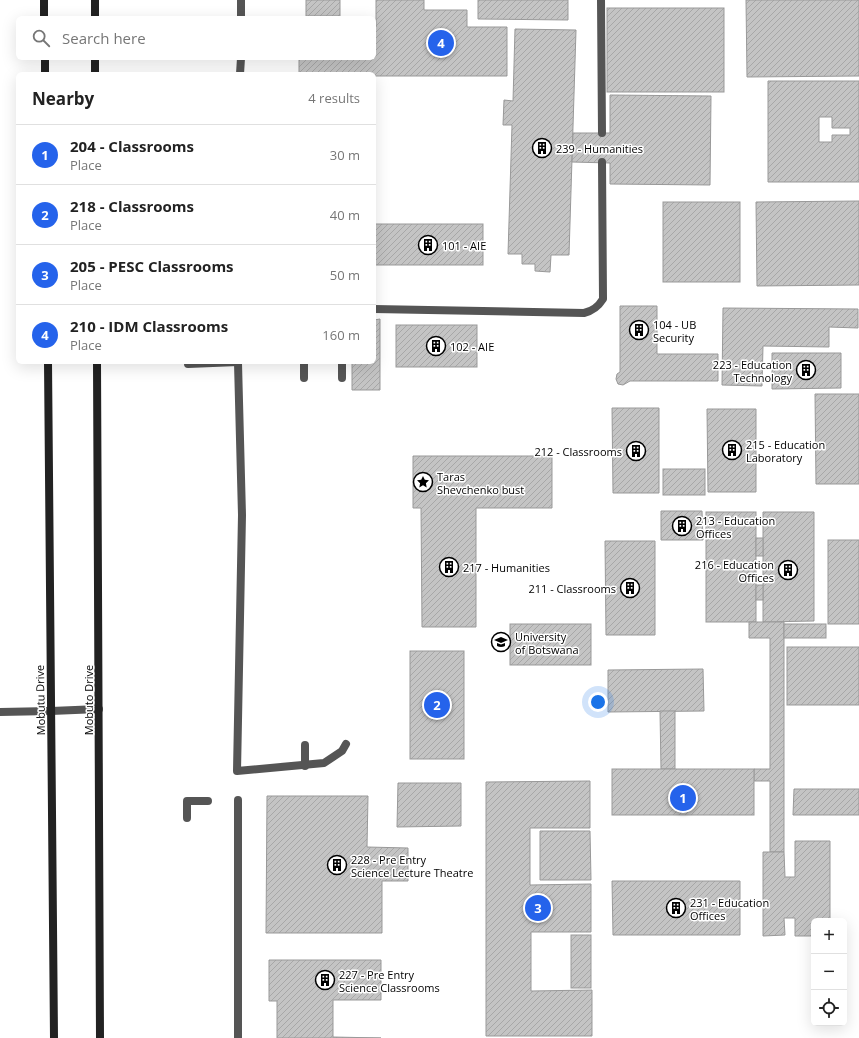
<!DOCTYPE html>
<meta charset="utf-8">
<style>
body{margin:0;font-family:"Open Sans",sans-serif;background:#f2f2f2;color:#222}
.controls{position:absolute;right:12px;bottom:12px;display:grid;overflow:hidden;border-radius:6px;box-shadow:0 4px 16px #0002}
.controls button{width:36px;height:36px;display:grid;place-items:center;padding:0;border:0;border-bottom:1px solid #e0e0e0;background:#fff;color:#222;font:20px sans-serif}
.you{position:absolute;left:598px;top:702px;width:14px;height:14px;margin:-10px;border:3px solid #fff;border-radius:50%;background:#1a73e8;box-shadow:0 0 0 6px #1a73e833}
.badge{display:grid;place-items:center;width:26px;height:26px;border-radius:50%;background:#2563eb;color:#fff;font-size:13px;font-weight:700}
.pin{position:absolute;translate:-50% -50%;border:2px solid #fff;box-shadow:0 1px 4px #0006}
.list{margin:0;padding:0;list-style:none}
h2{display:flex;justify-content:space-between;align-items:center;height:52px;margin:0;padding:0 16px;font-size:17px}
h2 small{font-size:13px;font-weight:400;color:#767676}
.list li{display:grid;grid-template-columns:26px 1fr auto;gap:12px;align-items:center;box-sizing:border-box;height:60px;padding:0 16px;border-top:1px solid #e0e0e0}
.list b{display:block;font-size:15px;white-space:nowrap}
.list p{margin:0;font-size:13px;white-space:nowrap;color:#767676}
.list em{font-size:13px;font-style:normal;color:#767676}
.icon{flex:none;width:22px;height:22px;fill:none;stroke:currentColor;stroke-width:2;stroke-linecap:round;stroke-linejoin:round}
.map{position:relative;flex:none;width:859px;height:1038px;overflow:hidden}
.search{position:absolute;background:#fff;box-shadow:0 4px 16px #0002;left:16px;top:16px;width:360px;height:44px;display:flex;align-items:center;gap:10px;box-sizing:border-box;padding:0 14px;border-radius:6px;color:#767676;font-size:15px}
.panel{position:absolute;background:#fff;box-shadow:0 4px 16px #0002;left:16px;top:72px;width:360px;height:292px;border-radius:6px}
.map>svg:first-child{display:block}
.building{fill:url(#building-hatch);stroke:#999;fill-rule:evenodd}
.lines{fill:none;stroke-linecap:round;stroke-linejoin:round}
.lane{stroke:#555;stroke-width:8}
.street{stroke:#555;stroke-width:8}
.secondary{stroke:#222;stroke-width:8}
.labels{text-anchor:middle;dominant-baseline:central;stroke-width:3;stroke-linejoin:round;paint-order:stroke}
.poi-label{font-size:11px;fill:#000;stroke:#fff;text-anchor:start}
.street-label{font-size:11px;fill:#000;stroke:#fff}
</style>
<div class="map">
<svg width="859" height="1038" viewBox="0 0 859 1038">
<defs>
<pattern id="building-hatch" width="6" height="6" patternUnits="userSpaceOnUse"><rect width="6" height="6" fill="#c4c4c4"/><path d="M-1 1l2-2M0 6l6-6M5 7l2-2" fill="none" stroke="#a7a7a7"/></pattern>
</defs>
<rect width="100%" height="100%" fill="#fff"/>
<g class="building">
<rect x="306" y="0" width="34" height="16"/>
<path d="M376 0H424V10H467V27H507V76H374V74H299V58H374V27H376Z"/>
<path d="M478 0H568V20L478 19Z"/>
<path d="M746 0H859V76L747 77Z"/>
<rect x="607" y="8" width="117" height="84"/>
<path d="M515 29 576 30 569 255H551L550 272 535 271V264H522V254H508L512 125H503L504 100 513 101Z"/>
<path d="M768 81H859V182H768ZM819 117H832V128H850V135H832V142H819Z"/>
<path d="M610 95 711 96 710 185 610 184V163L572 162 573 133H610Z"/>
<path d="M859 201V285L757 286 756 202Z"/>
<rect x="663" y="202" width="77" height="80"/>
<rect x="374" y="224" width="109" height="41"/>
<path d="M620 306H657V354H718V381H630L623 385 618 384 616 379 617 374 620 372Z"/>
<path d="M723 308 858 309V328L829 327V347L763 346 762 386 722 385Z"/>
<path d="M380 319V390H352V362H374V320Z"/>
<rect x="396" y="325" width="81" height="42"/>
<path d="M772 353H841V388L772 389Z"/>
<path d="M815 394H859V484H816Z"/>
<path d="M612 408H659V493H613Z"/>
<path d="M707 409H756V492H708Z"/>
<path d="M413 456H552V508H476V627H422L421 508H413Z"/>
<rect x="663" y="469" width="42" height="26"/>
<path d="M661 511H702L703 540H661Z"/>
<rect x="706" y="512" width="50" height="110"/>
<path d="M763 512H814V621L763 622Z"/>
<rect x="756" y="538" width="7" height="18"/>
<rect x="828" y="540" width="31" height="84"/>
<path d="M605 541H655V635H606Z"/>
<rect x="756" y="585" width="7" height="15"/>
<path d="M749 622H784V852H770V781H754V769H770V638H749Z"/>
<rect x="510" y="624" width="81" height="41"/>
<rect x="784" y="624" width="42" height="14"/>
<rect x="787" y="647" width="72" height="58"/>
<rect x="410" y="651" width="54" height="108"/>
<path d="M703 669 704 711 608 712V670Z"/>
<path d="M660 711H675V769H661Z"/>
<rect x="612" y="769" width="142" height="46"/>
<path d="M590 781V828H530V885L591 884V932H531V991L592 990V1036H486V782Z"/>
<path d="M398 783H461V826L397 827Z"/>
<path d="M794 789H859V815H793Z"/>
<path d="M267 796H368L367 847 408 848V881H382V933H266Z"/>
<path d="M540 831H590L591 880H540Z"/>
<path d="M795 841H830V921H814V936H795V918H784L785 935 763 936V852H784L785 877H795Z"/>
<path d="M612 881H740V935H613Z"/>
<rect x="571" y="935" width="20" height="53"/>
<path d="M269 960H381V1000H333V1037L381 1038H277V1001H269Z"/>
</g>
<g class="lines">
<g class="lane">
<path d="M601 0 602 133"/>
<path d="M241 18V0"/>
<path d="M240 74 241 58"/>
<path d="M374 309 584 313C593 311 598 307 603 299L602 162"/>
<path d="M188 362V364L238 362"/>
<path d="M304 362V378"/>
<path d="M238 363 242 515 237 771 324 763 342 751 346 744"/>
<path d="M342 378V362"/>
<path d="M305 745V766"/>
<path d="M238 800V1038"/>
<path d="M187 818V801H208"/>
</g>
<path class="street" d="M0 712 51 711 99 709"/>
<g class="secondary">
<path d="M44 0V18"/>
<path d="M95 0V18"/>
<path d="M45 58V74"/>
<path d="M95 58V74"/>
<path d="M48 362 54 1038"/>
<path d="M97 362 100 1038"/>
</g>
</g>
<defs>
<symbol id="building-ring" viewBox="-11 -11 22 22"><circle r="9.5" fill="#fff" stroke="#000" stroke-width="1.5"/><path d="M-4-6H4V6H1V3H-1V6H-4ZM-2.5-4.3h1.7v1.8h-1.7ZM.8-4.3h1.7v1.8H.8ZM-2.5-1h1.7V.8h-1.7ZM.8-1h1.7V.8H.8Z" fill="#000"/></symbol>
<symbol id="sight-ring" viewBox="-11 -11 22 22"><circle r="9.5" fill="#fff" stroke="#000" stroke-width="1.5"/><path d="M0-6L1.8-2.2L6-1.7L2.9 1.2L3.7 5.4L0 3.3L-3.7 5.4L-2.9 1.2L-6-1.7L-1.8-2.2Z" fill="#000"/></symbol>
<symbol id="university-ring" viewBox="-11 -11 22 22"><circle r="9.5" fill="#fff" stroke="#000" stroke-width="1.5"/><path d="M0-5L7-2L0 1L-7-2ZM-4 1L0 2.5L4 1V4Q0 6-4 4Z" fill="#000"/></symbol>
</defs>
<g fill-rule="evenodd">
<use href="#building-ring" x="531" y="137" width="22" height="22"/>
<use href="#building-ring" x="417" y="234" width="22" height="22"/>
<use href="#building-ring" x="628" y="319" width="22" height="22"/>
<use href="#building-ring" x="425" y="335" width="22" height="22"/>
<use href="#building-ring" x="795" y="359" width="22" height="22"/>
<use href="#building-ring" x="721" y="439" width="22" height="22"/>
<use href="#building-ring" x="625" y="440" width="22" height="22"/>
<use href="#sight-ring" x="412" y="471" width="22" height="22"/>
<use href="#building-ring" x="671" y="515" width="22" height="22"/>
<use href="#building-ring" x="438" y="556" width="22" height="22"/>
<use href="#building-ring" x="777" y="559" width="22" height="22"/>
<use href="#building-ring" x="619" y="577" width="22" height="22"/>
<use href="#university-ring" x="490" y="631" width="22" height="22"/>
<use href="#building-ring" x="326" y="854" width="22" height="22"/>
<use href="#building-ring" x="665" y="897" width="22" height="22"/>
<use href="#building-ring" x="314" y="969" width="22" height="22"/>
</g>
<g class="labels">
<g class="poi-label">
<text x="556" y="148">239 - Humanities</text>
<text x="442" y="245">101 - AIE</text>
<text x="653" y="324">104 - UB<tspan x="653" dy="13">Security</tspan></text>
<text x="450" y="346">102 - AIE</text>
<text x="792" y="364" text-anchor="end">223 - Education<tspan x="792" dy="13">Technology</tspan></text>
<text x="746" y="444">215 - Education<tspan x="746" dy="13">Laboratory</tspan></text>
<text x="622" y="451" text-anchor="end">212 - Classrooms</text>
<text x="437" y="476">Taras<tspan x="437" dy="13">Shevchenko bust</tspan></text>
<text x="696" y="520">213 - Education<tspan x="696" dy="13">Offices</tspan></text>
<text x="774" y="564" text-anchor="end">216 - Education<tspan x="774" dy="13">Offices</tspan></text>
<text x="463" y="567">217 - Humanities</text>
<text x="616" y="588" text-anchor="end">211 - Classrooms</text>
<text x="515" y="636">University<tspan x="515" dy="13">of Botswana</tspan></text>
<text x="351" y="859">228 - Pre Entry<tspan x="351" dy="13">Science Lecture Theatre</tspan></text>
<text x="690" y="902">231 - Education<tspan x="690" dy="13">Offices</tspan></text>
<text x="339" y="974">227 - Pre Entry<tspan x="339" dy="13">Science Classrooms</tspan></text>
</g>
<g class="street-label">
<text transform="translate(40 700) rotate(-91)">Mobutu Drive</text>
<text transform="translate(88 700) rotate(-90)">Mobuto Drive</text>
</g>
</g>
</svg>
<div class="controls">
<button>+</button>
<button>−</button>
<button><svg class="icon" aria-label="locate" viewBox="0 0 24 24"><circle cx="12" cy="12" r="6"/><path d="M12 2v4M12 18v4M2 12h4M18 12h4"/></svg></button>
</div>
<div class="you"></div>
<div class="pin badge" style="left:683px;top:798px">1</div>
<div class="pin badge" style="left:437px;top:705px">2</div>
<div class="pin badge" style="left:538px;top:908px">3</div>
<div class="pin badge" style="left:441px;top:43px">4</div>
<div class="search"><svg class="icon" aria-label="search" viewBox="0 0 24 24"><circle cx="10" cy="10" r="6"/><path d="M15 15l6 6"/></svg>Search here</div>
<section class="panel">
<h2>Nearby<small>4 results</small></h2>
<ul class="list">
<li><span class="badge">1</span><div><b>204 - Classrooms</b><p>Place</p></div><em>30 m</em></li>
<li><span class="badge">2</span><div><b>218 - Classrooms</b><p>Place</p></div><em>40 m</em></li>
<li><span class="badge">3</span><div><b>205 - PESC Classrooms</b><p>Place</p></div><em>50 m</em></li>
<li><span class="badge">4</span><div><b>210 - IDM Classrooms</b><p>Place</p></div><em>160 m</em></li>
</ul>
</section>
</div>
